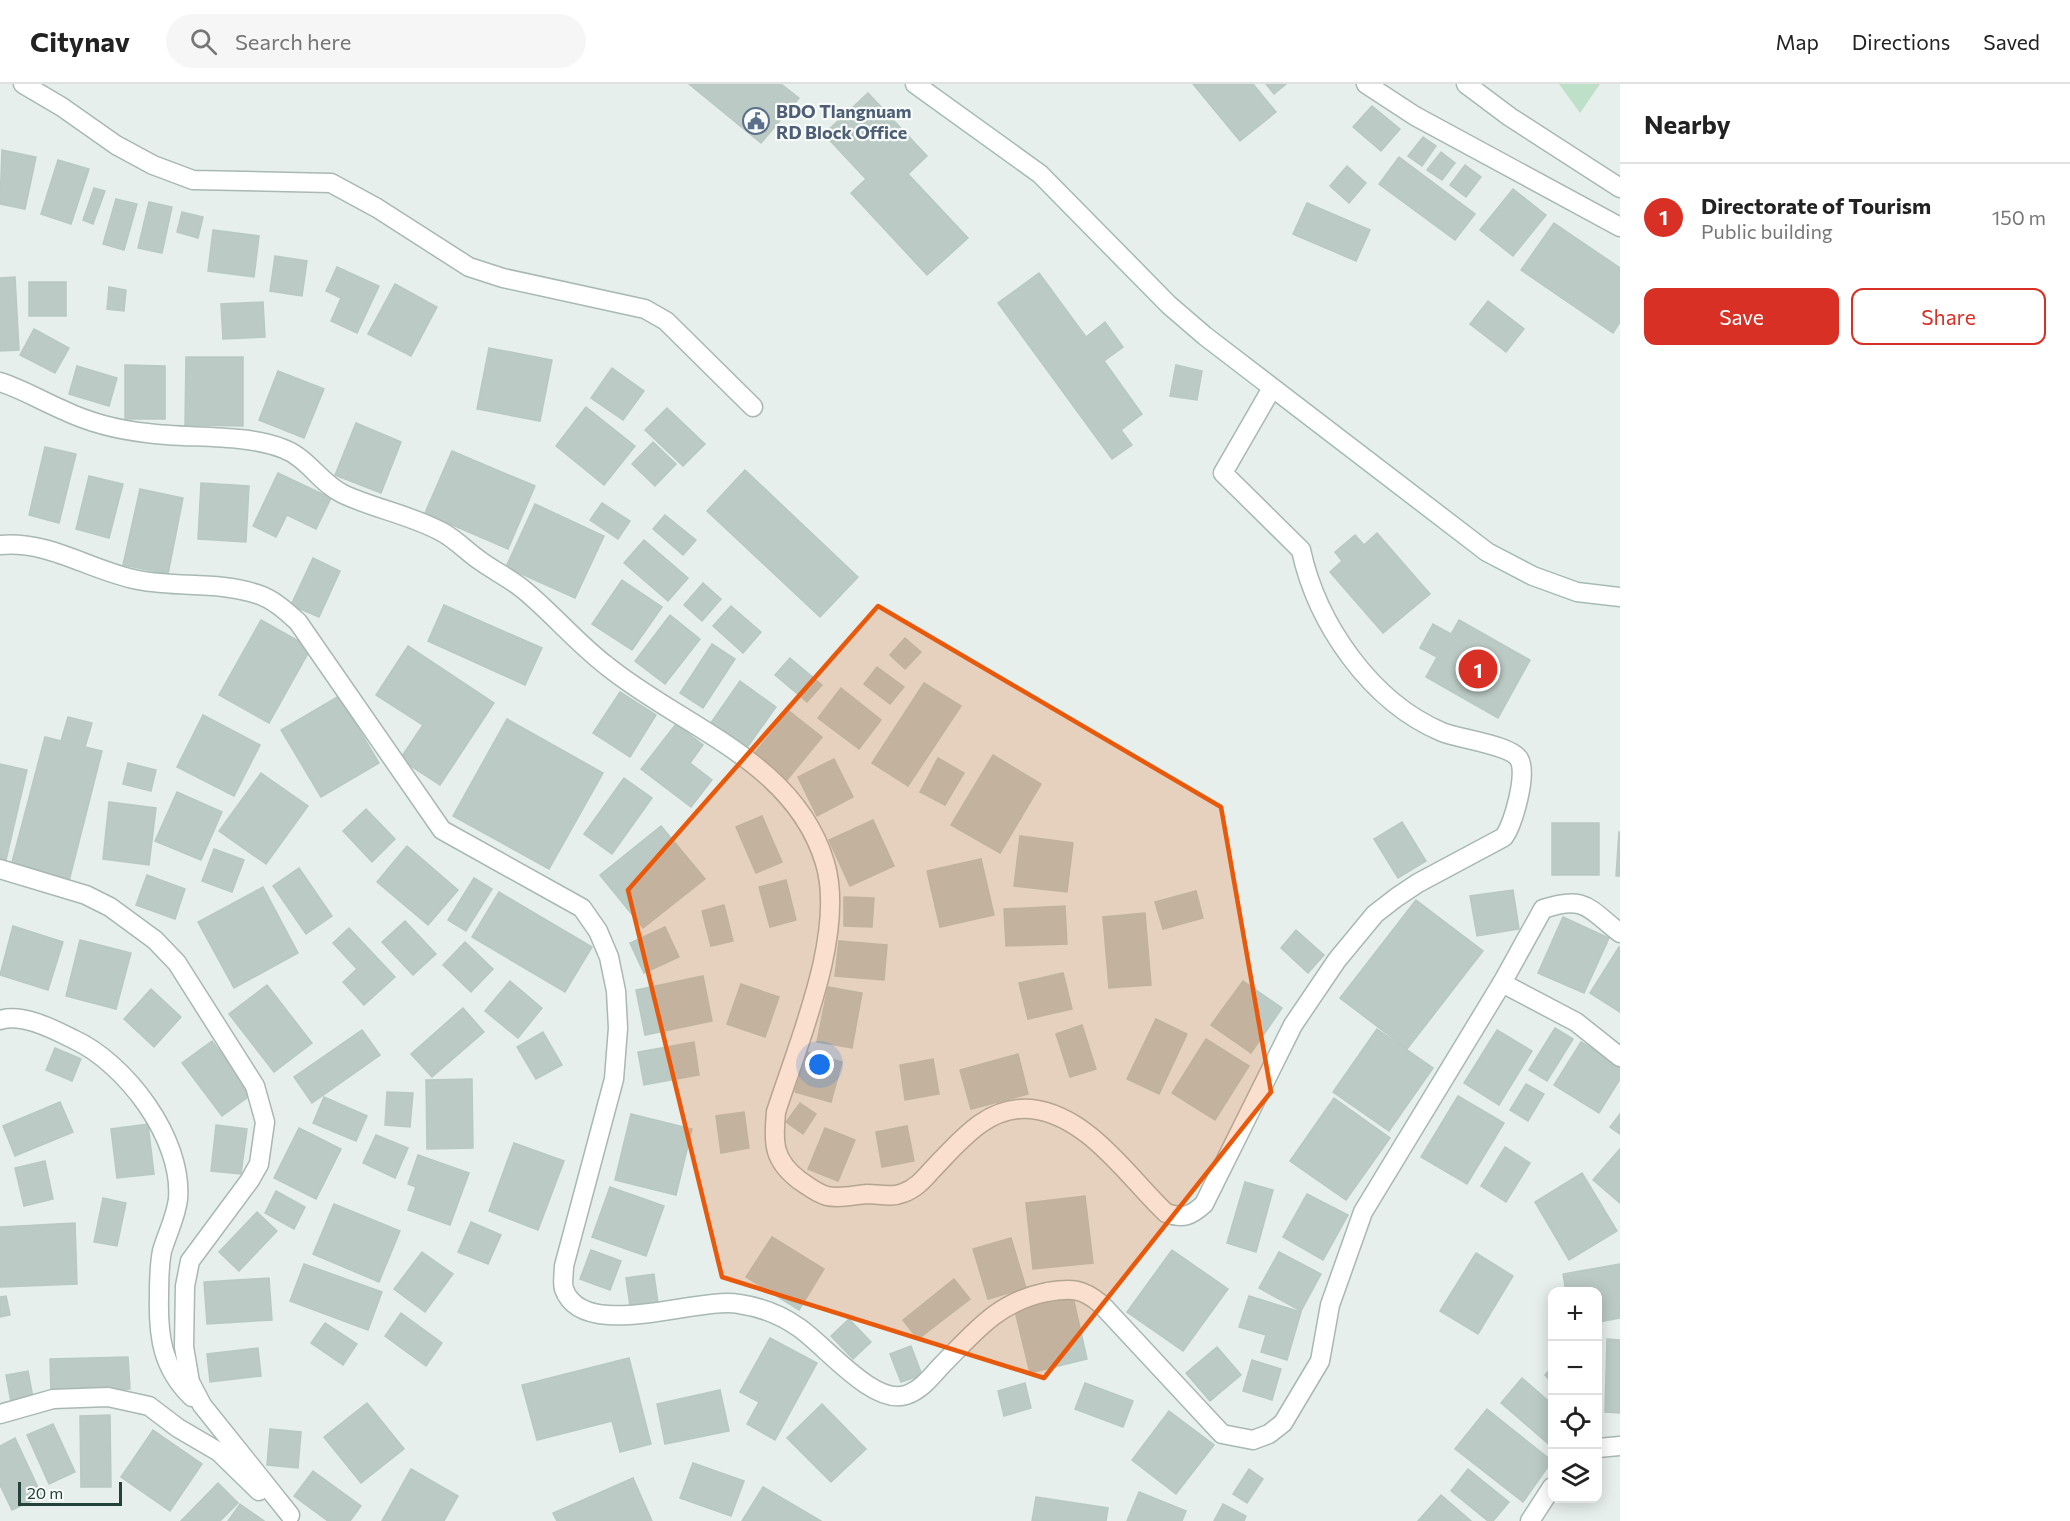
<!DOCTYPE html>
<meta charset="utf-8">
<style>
body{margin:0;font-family:Commissioner,sans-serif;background:#f6f6f6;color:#222}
.controls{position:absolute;right:18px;bottom:18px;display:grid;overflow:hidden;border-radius:12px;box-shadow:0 3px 15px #0003}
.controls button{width:54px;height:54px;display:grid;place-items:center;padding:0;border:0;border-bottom:2px solid #e0e0e0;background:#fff;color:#222;font:30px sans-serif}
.scale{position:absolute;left:18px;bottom:15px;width:104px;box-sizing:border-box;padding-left:6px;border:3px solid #24423a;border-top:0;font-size:16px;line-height:21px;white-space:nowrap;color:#24423a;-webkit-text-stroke:4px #f7fbf9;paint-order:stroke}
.you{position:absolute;left:820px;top:981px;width:21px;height:21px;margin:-15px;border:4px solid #fff;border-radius:50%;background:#1a73e8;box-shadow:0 0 0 9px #1a73e833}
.badge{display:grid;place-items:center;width:39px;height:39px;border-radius:50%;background:#d93025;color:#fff;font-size:20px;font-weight:700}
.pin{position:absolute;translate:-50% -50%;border:3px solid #fff;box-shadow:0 2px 6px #0006}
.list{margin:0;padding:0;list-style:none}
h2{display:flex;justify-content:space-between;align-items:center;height:78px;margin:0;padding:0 24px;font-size:26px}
h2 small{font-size:20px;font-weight:400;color:#767676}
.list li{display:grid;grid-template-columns:39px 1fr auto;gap:18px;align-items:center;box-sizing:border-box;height:108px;padding:0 24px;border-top:2px solid #e0e0e0}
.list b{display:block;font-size:22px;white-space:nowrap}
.list p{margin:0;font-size:20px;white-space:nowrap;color:#767676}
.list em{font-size:20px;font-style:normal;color:#767676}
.actions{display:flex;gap:12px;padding:18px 24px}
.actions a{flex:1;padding:14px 0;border:2px solid #d93025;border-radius:12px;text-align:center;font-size:21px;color:#d93025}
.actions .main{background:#d93025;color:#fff}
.icon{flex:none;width:33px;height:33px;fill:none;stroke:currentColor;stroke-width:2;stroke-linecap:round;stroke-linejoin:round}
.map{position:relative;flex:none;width:1620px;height:1437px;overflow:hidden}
header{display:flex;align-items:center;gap:36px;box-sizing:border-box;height:84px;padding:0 30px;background:#fff;border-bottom:2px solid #e0e0e0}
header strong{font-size:28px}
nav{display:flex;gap:33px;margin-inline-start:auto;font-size:21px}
.search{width:420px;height:54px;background:#f6f6f6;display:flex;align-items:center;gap:15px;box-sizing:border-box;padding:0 21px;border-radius:33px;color:#767676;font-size:22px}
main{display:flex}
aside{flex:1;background:#fff}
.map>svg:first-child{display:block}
.green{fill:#bfe0c8}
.building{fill:#bbcac4;stroke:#b8c9c2;stroke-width:1.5}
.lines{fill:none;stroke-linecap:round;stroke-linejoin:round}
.lane-casing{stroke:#a8b8b2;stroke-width:21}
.street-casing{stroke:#a8b8b2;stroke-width:21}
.secondary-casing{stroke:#a4bbb3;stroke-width:21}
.lane{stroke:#fff;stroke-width:18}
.street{stroke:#fff;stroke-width:18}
.secondary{stroke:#fff;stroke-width:18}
.marked{fill:#e8590c;fill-opacity:0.2;stroke:#e8590c;stroke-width:4.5;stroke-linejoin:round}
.labels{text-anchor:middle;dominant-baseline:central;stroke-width:4.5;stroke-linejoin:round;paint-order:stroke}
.service-label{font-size:18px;font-weight:bold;fill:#4e5e75;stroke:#f7fbf9;text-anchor:start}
</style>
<header>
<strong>Citynav</strong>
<div class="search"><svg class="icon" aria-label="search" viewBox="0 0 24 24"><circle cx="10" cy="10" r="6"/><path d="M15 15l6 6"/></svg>Search here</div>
<nav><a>Map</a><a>Directions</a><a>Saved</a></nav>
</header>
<main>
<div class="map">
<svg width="1620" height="1437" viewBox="0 0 1620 1437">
<rect width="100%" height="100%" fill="#e6efeb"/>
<path class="green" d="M1559 0H1600L1580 29Z"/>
<g class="building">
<path d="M689 0H781L799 14 761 59Z"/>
<path d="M1193 0H1253L1276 28 1240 57Z"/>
<path d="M1266 0H1286L1274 10Z"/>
<path d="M868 9 927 72 908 90 968 154 927 191 851 109 866 95 824 50Z"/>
<path d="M1372 22 1400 45 1381 67 1353 43Z"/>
<path d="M1423 53 1436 62 1422 82 1408 72Z"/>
<path d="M2 66 36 73 25 125 0 120Z"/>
<path d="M1441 68 1455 79 1442 96 1427 86Z"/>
<path d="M1399 73 1475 130 1455 156 1379 100Z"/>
<path d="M58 76 89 85 71 140 41 130Z"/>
<path d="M1465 81 1481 93 1466 113 1450 101Z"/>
<path d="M1347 82 1366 99 1349 119 1330 102Z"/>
<path d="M94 104 105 107 93 140 83 136Z"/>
<path d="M1513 105 1546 131 1513 172 1480 146Z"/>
<path d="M116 115 137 120 124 166 103 160Z"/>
<path d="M149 118 172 123 162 169 138 164Z"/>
<path d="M1307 119 1370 146 1356 177 1293 150Z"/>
<path d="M182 128 203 133 198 154 177 148Z"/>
<path d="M1554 139 1620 184V238L1613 249 1521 186Z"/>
<path d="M213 146 259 152 254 193 208 187Z"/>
<path d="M275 172 307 177 302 212 270 207Z"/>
<path d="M337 183 379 202 357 249 331 237 341 214 326 207Z"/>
<path d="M1039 189 1086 253 1105 238 1123 263 1104 277 1142 330 1121 346 1132 361 1112 375 998 219Z"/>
<path d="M15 193 19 266 0 267V194Z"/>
<rect x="29" y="198" width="37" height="34"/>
<path d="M395 200 437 223 411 272 368 250Z"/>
<path d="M109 203 126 206 124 227 107 225Z"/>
<path d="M1488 217 1524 245 1506 268 1470 240Z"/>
<path d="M263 218 265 253 223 255 221 220Z"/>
<path d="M34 245 69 264 55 289 20 271Z"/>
<path d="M489 264 552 276 540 337 477 325Z"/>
<path d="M186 273H243V342L185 341Z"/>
<path d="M125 281 165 282V335H125Z"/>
<path d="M1176 281 1202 287 1197 316 1170 312Z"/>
<path d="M77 282 117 294 109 322 69 310Z"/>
<path d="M612 284 644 307 623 336 591 314Z"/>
<path d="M278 287 324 305 304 354 259 336Z"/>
<path d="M586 323 635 362 604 401 556 362Z"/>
<path d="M667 324 705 360 683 382 645 346Z"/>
<path d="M356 339 401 358 381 409 335 391Z"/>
<path d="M653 358 676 380 655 402 632 380Z"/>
<path d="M45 363 76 370 59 439 29 431Z"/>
<path d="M452 367 535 402 508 465 425 429Z"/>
<path d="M745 386 858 493 820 533 707 427Z"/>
<path d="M278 389 331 414 316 445 287 431 276 453 253 442Z"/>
<path d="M89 392 123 400 109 454 76 445Z"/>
<path d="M201 399 249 402 246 458 198 455Z"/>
<path d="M140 405 183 414 168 490 123 481Z"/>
<path d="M602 419 630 437 618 455 590 436Z"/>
<path d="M535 420 604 452 575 514 506 483Z"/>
<path d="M665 431 696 456 683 471 653 445Z"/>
<path d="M1377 449 1430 510 1383 549 1330 488 1342 477 1335 468 1355 451 1364 461Z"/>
<path d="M644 456 688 494 668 517 624 479Z"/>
<path d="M313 474 340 487 319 533 291 521Z"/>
<path d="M622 496 662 523 632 566 592 540Z"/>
<path d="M703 499 721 515 702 537 684 521Z"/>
<path d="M444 521 542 564 525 601 428 557Z"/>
<path d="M731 522 761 548 743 569 713 542Z"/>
<path d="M670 531 700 555 665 600 635 577Z"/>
<path d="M261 536 311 564 269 639 219 611Z"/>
<path d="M1459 536 1530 576 1498 634 1426 593 1437 573 1420 564 1433 540 1451 550Z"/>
<path d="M905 554 921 568 905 585 890 571Z"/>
<path d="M712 560 735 575 703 624 680 609Z"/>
<path d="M408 562 494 619 440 701 400 675 423 641 376 611Z"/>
<path d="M790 574 822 601 807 618 775 591Z"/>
<path d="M877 583 904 603 890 620 864 600Z"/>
<path d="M740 597 776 623 746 665 710 640Z"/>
<path d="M924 599 961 622 908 702 872 679Z"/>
<path d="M841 604 881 636 859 665 818 634Z"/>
<path d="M620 608 656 631 630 673 593 649Z"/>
<path d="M339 612 379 679 321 713 281 646Z"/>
<path d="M789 627 822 653 787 696 754 670Z"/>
<path d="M203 631 260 661 234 712 177 683Z"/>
<path d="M68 633 92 639 85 663 102 667 69 797 11 782 45 653 61 657Z"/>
<path d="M507 635 603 689 549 785 453 732Z"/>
<path d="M676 640 703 661 690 679 712 696 691 723 641 685Z"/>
<path d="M993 671 1041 700 1000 769 951 741Z"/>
<path d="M938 674 964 689 945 721 920 708Z"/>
<path d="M834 675 853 713 817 732 798 693Z"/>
<path d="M128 679 156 686 151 707 123 700Z"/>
<path d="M0 680 27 686 5 780 0 779Z"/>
<path d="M261 689 308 722 266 780 219 747Z"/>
<path d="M624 694 652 714 612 770 584 750Z"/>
<path d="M177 708 222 728 201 776 155 757Z"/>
<path d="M109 718 156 724 149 781 103 775Z"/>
<path d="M366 725 395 755 372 778 343 747Z"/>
<path d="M762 732 782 778 756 789 736 743Z"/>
<path d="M873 736 894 782 850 802 829 756Z"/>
<path d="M1402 738 1426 777 1398 794 1374 755Z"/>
<rect x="1552" y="739" width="47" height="52"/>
<path d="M661 742 705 795 643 844 600 791Z"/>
<path d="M1619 748H1620V792H1616Z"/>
<path d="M1020 752 1073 759 1067 808 1014 802Z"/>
<path d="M407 762 458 806 428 841 377 798Z"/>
<path d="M214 765 244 776 232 808 202 797Z"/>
<path d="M981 775 994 831 940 843 927 787Z"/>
<path d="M299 784 332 832 306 850 273 802Z"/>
<path d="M147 791 185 805 175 835 136 821Z"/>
<path d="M474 794 492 805 466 847 448 836Z"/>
<path d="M786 796 796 836 770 843 759 803Z"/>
<path d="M263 803 298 869 234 904 198 838Z"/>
<path d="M1513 806 1519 845 1477 852 1470 812Z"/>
<path d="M1196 807 1203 834 1163 845 1155 818Z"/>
<path d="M499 808 592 863 565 908 472 853Z"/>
<path d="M844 813 874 814 872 843 844 842Z"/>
<path d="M1416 816 1483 867 1407 965 1340 914Z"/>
<path d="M724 821 733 857 711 862 702 827Z"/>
<path d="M1065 822 1067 860 1006 862 1004 825Z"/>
<path d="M1145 829 1151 901 1109 904 1103 833Z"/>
<path d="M1563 833 1609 854 1584 909 1538 889Z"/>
<path d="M405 837 436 870 413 891 382 858Z"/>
<path d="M13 842 63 858 48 906 0 891Z"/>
<path d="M665 843 679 873 644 889 630 859Z"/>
<path d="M349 844 395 893 364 921 343 898 357 885 333 859Z"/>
<path d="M1296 846 1324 871 1308 889 1281 864Z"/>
<path d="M80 856 131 869 116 925 66 912Z"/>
<path d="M839 857 887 861 884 896 835 892Z"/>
<path d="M465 858 493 885 471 908 443 881Z"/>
<path d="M1619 863 1620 864V928L1590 909Z"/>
<path d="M1063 889 1072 925 1028 935 1019 899Z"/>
<path d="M703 892 712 937 645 951 636 906Z"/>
<path d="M510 897 542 924 518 954 485 927Z"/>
<path d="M1243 897 1282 924 1251 969 1211 941Z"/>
<path d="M741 900 779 913 765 953 727 940Z"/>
<path d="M267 901 312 959 274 988 229 930Z"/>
<path d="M828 903 862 909 852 964 817 958Z"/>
<path d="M151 905 181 933 154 963 124 935Z"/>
<path d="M463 924 484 948 432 993 411 970Z"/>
<path d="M1156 935 1187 950 1159 1010 1127 995Z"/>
<path d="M1082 941 1096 985 1070 993 1056 950Z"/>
<path d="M1555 944 1573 955 1547 997 1529 986Z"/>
<path d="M1377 945 1433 984 1389 1047 1333 1008Z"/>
<path d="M362 946 380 971 312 1019 294 993Z"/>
<path d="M1497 946 1532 967 1499 1021 1464 999Z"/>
<path d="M543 948 562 981 536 995 517 963Z"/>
<path d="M1206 955 1249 982 1215 1036 1172 1009Z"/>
<path d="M212 957 252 1010 222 1032 182 979Z"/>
<path d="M694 958 699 991 644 1001 638 968Z"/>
<path d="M1581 958 1620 981V995L1599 1029 1554 1001Z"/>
<path d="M55 964 81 975 72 997 46 986Z"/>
<path d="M806 968 842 978 831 1018 795 1008Z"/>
<path d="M1018 970 1028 1010 971 1025 960 986Z"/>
<path d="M933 975 939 1010 905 1016 900 981Z"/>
<path d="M472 995 473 1064 427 1065 426 996Z"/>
<path d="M1526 1000 1544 1010 1528 1037 1510 1026Z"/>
<path d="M387 1008 413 1009 410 1043 385 1041Z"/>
<path d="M1458 1012 1504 1039 1467 1100 1421 1073Z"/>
<path d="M324 1013 367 1032 356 1057 313 1039Z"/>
<path d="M1334 1014 1390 1054 1346 1116 1290 1077Z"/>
<path d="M60 1018 73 1048 15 1072 3 1042Z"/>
<path d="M800 1019 816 1030 803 1050 786 1038Z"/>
<path d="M744 1028 749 1064 721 1069 716 1032Z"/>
<path d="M631 1030 692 1045 676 1111 615 1096Z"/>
<path d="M1620 1030V1050L1610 1043Z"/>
<path d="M148 1040 154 1090 117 1094 111 1045Z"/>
<path d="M216 1041 247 1045 241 1090 211 1087Z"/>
<path d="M907 1042 914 1077 882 1083 876 1048Z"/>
<path d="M299 1044 341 1065 316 1115 274 1094Z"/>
<path d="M825 1044 855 1056 838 1097 808 1085Z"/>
<path d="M376 1051 408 1064 395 1094 363 1079Z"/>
<path d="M514 1059 564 1077 538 1146 489 1127Z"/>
<path d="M1505 1063 1530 1079 1506 1118 1481 1102Z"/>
<path d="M1620 1065V1119L1593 1096Z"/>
<path d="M418 1071 469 1089 450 1141 408 1126 416 1103 408 1100Z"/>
<path d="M45 1077 53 1115 24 1122 15 1084Z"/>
<path d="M1582 1089 1617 1147 1569 1176 1535 1118Z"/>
<path d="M1245 1098 1273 1106 1256 1168 1227 1159Z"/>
<path d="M610 1103 664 1122 646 1172 592 1153Z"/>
<path d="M276 1107 305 1123 294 1145 265 1129Z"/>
<path d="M1307 1110 1348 1131 1323 1176 1283 1153Z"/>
<path d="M1085 1112 1093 1179 1033 1185 1026 1119Z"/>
<path d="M103 1114 126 1119 117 1162 94 1158Z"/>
<path d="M334 1120 400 1147 379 1198 313 1170Z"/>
<path d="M257 1128 277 1147 239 1187 219 1168Z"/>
<path d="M471 1138 501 1151 488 1180 458 1168Z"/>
<path d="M75 1139 77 1200 0 1203V1143Z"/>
<path d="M772 1153 824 1185 799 1226 746 1193Z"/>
<path d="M1011 1154 1026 1204 988 1215 973 1165Z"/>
<path d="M591 1166 621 1177 610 1206 580 1195Z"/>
<path d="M1172 1166 1228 1205 1183 1267 1127 1228Z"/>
<path d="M422 1168 453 1190 425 1228 394 1205Z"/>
<path d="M1279 1168 1321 1190 1301 1227 1259 1204Z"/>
<path d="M1476 1169 1513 1192 1478 1250 1440 1227Z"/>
<path d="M304 1180 382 1208 368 1246 290 1217Z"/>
<path d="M1620 1180V1234L1598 1238V1208H1566L1563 1190Z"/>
<path d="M654 1190 658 1219 630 1222 626 1194Z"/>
<path d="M269 1194 272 1236 207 1240 204 1198Z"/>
<path d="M954 1195 970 1215 918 1255 903 1236Z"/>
<path d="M6 1212 10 1231 0 1233V1213Z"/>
<path d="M1249 1212 1301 1228 1287 1276 1261 1268 1266 1251 1239 1243Z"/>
<path d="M1073 1213 1087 1275 1030 1289 1015 1227Z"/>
<path d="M401 1229 442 1259 426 1282 385 1252Z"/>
<path d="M849 1235 871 1258 853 1275 831 1252Z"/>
<path d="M325 1239 357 1260 343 1281 311 1259Z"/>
<path d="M770 1254 817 1279 775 1356 747 1340 759 1318 740 1308Z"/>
<path d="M1607 1255 1620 1256V1329L1605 1328Z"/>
<path d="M911 1262 922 1291 901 1298 890 1270Z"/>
<path d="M1217 1263 1241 1291 1210 1317 1186 1289Z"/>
<path d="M258 1264 261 1292 210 1298 207 1270Z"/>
<path d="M128 1273 130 1305 51 1307 50 1275Z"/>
<path d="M629 1274 651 1360 620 1368 612 1337 537 1356 522 1301Z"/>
<path d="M1252 1276 1281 1285 1272 1316 1243 1307Z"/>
<path d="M1552 1283V1299L1545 1291Z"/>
<path d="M28 1287 33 1314 11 1318 6 1291Z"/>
<path d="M1522 1294 1552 1320V1363L1501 1319Z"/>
<path d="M1025 1299 1031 1324 1004 1332 998 1307Z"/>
<path d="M1085 1299 1133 1317 1123 1343 1075 1325Z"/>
<path d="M720 1306 729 1347 665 1360 657 1320Z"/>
<path d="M367 1319 404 1365 361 1399 324 1353Z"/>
<path d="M822 1320 866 1365 831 1398 787 1354Z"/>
<path d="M1487 1325 1552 1377 1523 1418 1455 1365Z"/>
<path d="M1169 1327 1214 1361 1176 1410 1132 1376Z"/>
<path d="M110 1331 111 1403H81L80 1332Z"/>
<path d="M53 1340 75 1388 49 1400 27 1351Z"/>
<path d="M270 1345 301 1348 298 1384 267 1381Z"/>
<path d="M153 1346 202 1380 170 1427 121 1393Z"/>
<path d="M15 1354 42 1412 12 1426 0 1401V1362Z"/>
<path d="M693 1379 744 1397 731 1432 680 1414Z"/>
<path d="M411 1385 458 1412 444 1437H382Z"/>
<path d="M1249 1385 1263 1395 1247 1419 1233 1410Z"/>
<path d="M1468 1385 1509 1418 1493 1437H1488L1451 1407Z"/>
<path d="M313 1387 361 1422 350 1437H328L294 1412Z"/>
<path d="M633 1394 652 1437H557L553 1429Z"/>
<path d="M218 1399 238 1419 220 1437H181Z"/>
<path d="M763 1403 821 1437H742Z"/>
<path d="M1139 1408 1186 1427 1182 1437H1127Z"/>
<path d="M1441 1411 1471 1437H1418Z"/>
<path d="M1036 1413 1108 1424 1106 1437H1032Z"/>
<path d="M240 1420 264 1437H228Z"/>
<path d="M1223 1420 1246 1432 1244 1437H1214Z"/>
</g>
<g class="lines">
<defs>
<path id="lane" d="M1366 0 1415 32 1620 143"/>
<g id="street">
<path d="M23 0 62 23 116 61 153 81 193 96 331 99 377 124 469 183 503 194 645 225 666 237 753 323"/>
<path d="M1466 0 1510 33 1620 104"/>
<path d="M0 298C22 305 42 317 63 326 88 338 119 346 147 349 189 355 244 349 284 365 308 374 320 399 343 410 375 425 411 431 442 448 457 456 468 469 482 478 496 488 511 495 524 506 553 530 577 559 607 582 682 643 795 677 825 779 846 849 798 959 776 1028 773 1059 773 1076 799 1096 808 1102 816 1109 827 1112 840 1115 854 1111 867 1110 880 1110 891 1114 903 1109 915 1105 923 1096 931 1087 959 1058 987 1021 1031 1025 1088 1031 1128 1093 1166 1129 1183 1135 1191 1132 1204 1120L1293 941 1337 876 1375 830 1397 813 1418 799 1504 753C1513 740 1528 690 1519 675 1511 661 1459 655 1442 648 1371 618 1317 540 1301 466L1223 389 1272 304"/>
<path d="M0 461C49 456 91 487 138 496 177 504 218 497 257 510 273 515 286 527 298 538L442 746 582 824 598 847 609 873 616 907 618 944 614 995 564 1182C564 1189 562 1199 564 1205 583 1259 698 1212 739 1220 760 1223 781 1231 798 1243 824 1260 873 1322 906 1311 921 1306 931 1293 941 1282 975 1248 997 1218 1047 1208 1071 1204 1082 1204 1101 1220L1222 1350 1253 1356 1269 1350 1283 1339 1320 1277 1330 1221 1363 1128 1502 899 1576 938 1620 973"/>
<path d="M0 785 86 811 110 823 155 856 177 879 255 1002 265 1038 259 1080 250 1096 190 1177 185 1202 184 1263 190 1298 202 1321 290 1431"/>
<path d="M1502 899 1543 825C1585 811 1588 824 1620 849"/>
<path d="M0 936C22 929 53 945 73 955 126 979 183 1055 178 1115 176 1133 167 1150 162 1167 159 1182 159 1198 159 1213 158 1252 162 1284 192 1313"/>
<path d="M0 1330 53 1315 108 1313 149 1322 178 1344 219 1368 259 1407"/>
<path d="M1598 1364 1620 1362"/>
<path d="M1530 1437 1552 1403"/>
</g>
<path id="secondary" d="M915 0 1040 90 1169 221 1205 252 1487 468 1533 492 1577 508 1620 513"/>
</defs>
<use href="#lane" class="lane-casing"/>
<use href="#street" class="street-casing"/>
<use href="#secondary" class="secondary-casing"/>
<use href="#lane" class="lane"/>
<use href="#street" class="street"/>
<use href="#secondary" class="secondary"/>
</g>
<path class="marked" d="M878 522 1221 723 1271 1008 1044 1294 722 1193 628 806Z"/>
<defs>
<symbol id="civic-ring" viewBox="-11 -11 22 22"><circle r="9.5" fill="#f7fbf9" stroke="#5c6f8a" stroke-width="1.5"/><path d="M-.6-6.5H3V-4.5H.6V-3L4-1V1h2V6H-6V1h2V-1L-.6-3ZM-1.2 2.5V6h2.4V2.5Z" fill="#5c6f8a"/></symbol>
</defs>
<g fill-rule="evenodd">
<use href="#civic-ring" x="741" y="22" width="30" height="30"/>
</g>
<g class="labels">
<g class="service-label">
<text x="776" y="27">BDO Tlangnuam<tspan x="776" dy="21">RD Block Office</tspan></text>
</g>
</g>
</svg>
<div class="controls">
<button>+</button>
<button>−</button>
<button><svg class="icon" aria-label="locate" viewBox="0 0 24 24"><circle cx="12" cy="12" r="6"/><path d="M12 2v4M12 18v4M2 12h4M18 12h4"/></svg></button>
<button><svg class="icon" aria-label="layers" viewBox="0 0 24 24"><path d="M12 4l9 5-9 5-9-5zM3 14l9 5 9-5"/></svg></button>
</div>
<div class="scale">20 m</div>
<div class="you"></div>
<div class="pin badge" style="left:1478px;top:585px">1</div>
</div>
<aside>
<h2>Nearby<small></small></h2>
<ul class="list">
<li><span class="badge">1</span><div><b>Directorate of Tourism</b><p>Public building</p></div><em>150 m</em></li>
</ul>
<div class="actions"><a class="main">Save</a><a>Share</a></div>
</aside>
</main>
